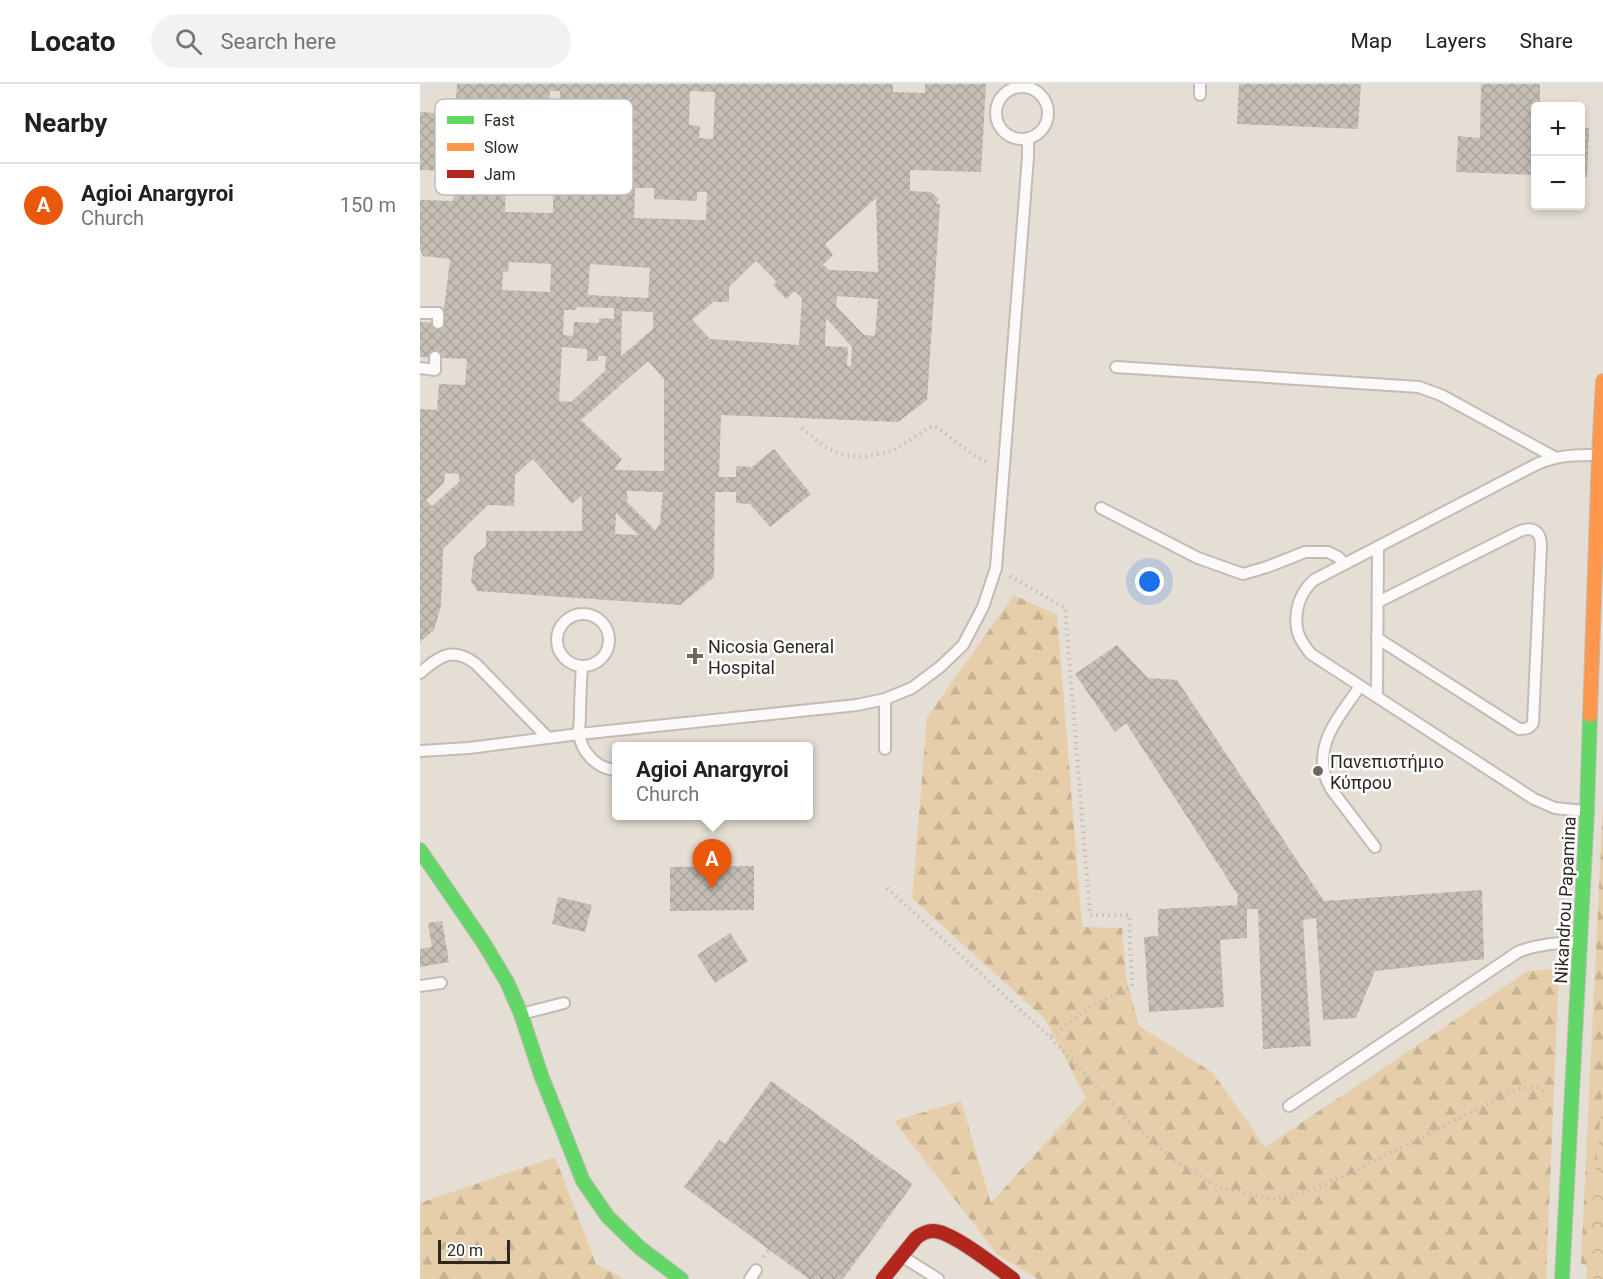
<!DOCTYPE html>
<meta charset="utf-8">
<style>
body{margin:0;font-family:Roboto,sans-serif;background:#f2f2f2;color:#202124}
.controls{position:absolute;right:18px;top:18px;display:grid;overflow:hidden;border-radius:6px;box-shadow:0 3px 9px #0003}
.controls button{width:54px;height:54px;display:grid;place-items:center;padding:0;border:0;border-bottom:2px solid #e0e0e0;background:#fff;color:#202124;font:30px sans-serif}
.scale{position:absolute;left:18px;bottom:15px;width:72px;box-sizing:border-box;padding-left:6px;border:3px solid #2e2821;border-top:0;font-size:16px;line-height:21px;white-space:nowrap;color:#2e2821;-webkit-text-stroke:4px #fff;paint-order:stroke}
.you{position:absolute;left:730px;top:498px;width:21px;height:21px;margin:-15px;border:4px solid #fff;border-radius:50%;background:#1a73e8;box-shadow:0 0 0 9px #1a73e833}
.badge{display:grid;place-items:center;width:39px;height:39px;border-radius:50%;background:#ea580c;color:#fff;font-size:20px;font-weight:700}
.pin{position:absolute;translate:-50% -50px;filter:drop-shadow(0 2px 3px #0008)}
.pin::after{content:'';position:absolute;top:32px;width:21px;height:18px;background:inherit;clip-path:polygon(0 0,100% 0,50% 100%)}
.popup{position:absolute;left:192px;top:658px;width:201px;height:78px;box-sizing:border-box;display:grid;place-content:center;border-radius:6px;background:#fff;filter:drop-shadow(0 2px 4px #0005);font-size:20px;white-space:nowrap;color:#757577}
.popup b{font-size:22px;color:#202124}
.popup::after{content:'';position:absolute;left:50%;top:100%;margin-left:-12px;border:12px solid transparent;border-top-color:#fff}
.list{margin:0;padding:0;list-style:none}
h2{display:flex;justify-content:space-between;align-items:center;height:78px;margin:0;padding:0 24px;font-size:26px}
h2 small{font-size:20px;font-weight:400;color:#757577}
.list li{display:grid;grid-template-columns:39px 1fr auto;gap:18px;align-items:center;box-sizing:border-box;height:84px;padding:0 24px;border-top:2px solid #e0e0e0}
.list b{display:block;font-size:22px;white-space:nowrap}
.list p{margin:0;font-size:20px;white-space:nowrap;color:#757577}
.list em{font-size:20px;font-style:normal;color:#757577}
.icon{flex:none;width:33px;height:33px;fill:none;stroke:currentColor;stroke-width:2;stroke-linecap:round;stroke-linejoin:round}
.map{position:relative;flex:none;width:1183px;height:1195px;overflow:hidden}
header{display:flex;align-items:center;gap:36px;box-sizing:border-box;height:84px;padding:0 30px;background:#fff;border-bottom:2px solid #e0e0e0}
header strong{font-size:28px}
nav{display:flex;gap:33px;margin-inline-start:auto;font-size:21px}
.search{width:420px;height:54px;background:#f2f2f2;display:flex;align-items:center;gap:15px;box-sizing:border-box;padding:0 21px;border-radius:33px;color:#757577;font-size:22px}
main{display:flex}
aside{flex:1;background:#fff}
.map>svg:first-child{display:block}
.forest{fill:url(#forest-firs)}
.park{fill:url(#park-crowns)}
.building{fill:url(#building-cross-hatch);fill-rule:evenodd}
.lines{fill:none;stroke-linecap:round;stroke-linejoin:round}
.lane-casing{stroke:#c2bcb4;stroke-width:14}
.fast-casing{stroke:#c2bcb4;stroke-width:16}
.slow-casing{stroke:#c2bcb4;stroke-width:16}
.jam-casing{stroke:#c2bcb4;stroke-width:16}
.path{stroke:#c1bfbb;stroke-width:4;stroke-dasharray:1.5 4.5;stroke-linecap:butt}
.lane{stroke:#fbfaf9;stroke-width:10}
.fast{stroke:#63d668;stroke-width:14}
.slow{stroke:#ff974d;stroke-width:14}
.jam{stroke:#b3261e;stroke-width:14}
.poi-dot{fill:#6e6860;stroke:#fff;stroke-width:2}
.labels{text-anchor:middle;dominant-baseline:central;stroke-width:5;stroke-linejoin:round;paint-order:stroke}
.poi-label{font-size:18px;fill:#2e2821;stroke:#fff;text-anchor:start}
.street-label{font-size:18px;fill:#2e2821;stroke:#fff}
.key{fill:#fff;stroke:#c0bebc;stroke-width:1.5}
.key-label{font-size:16px;fill:#2e2821}
</style>
<header>
<strong>Locato</strong>
<div class="search"><svg class="icon" aria-label="search" viewBox="0 0 24 24"><circle cx="10" cy="10" r="6"/><path d="M15 15l6 6"/></svg>Search here</div>
<nav><a>Map</a><a>Layers</a><a>Share</a></nav>
</header>
<main>
<aside>
<h2>Nearby<small></small></h2>
<ul class="list">
<li><span class="badge">A</span><div><b>Agioi Anargyroi</b><p>Church</p></div><em>150 m</em></li>
</ul>
</aside>
<div class="map">
<svg width="1183" height="1195" viewBox="0 0 1183 1195">
<defs>
<pattern id="forest-firs" width="22" height="20" patternUnits="userSpaceOnUse" patternTransform="scale(1.5)"><rect width="22" height="20" fill="#e7ceab"/><path d="M5 1l3.5 6h-7zM16 11l3.5 6h-7z" fill="#c6b193"/></pattern>
<pattern id="park-crowns" width="20" height="18" patternUnits="userSpaceOnUse" patternTransform="scale(1.5)"><rect width="20" height="18" fill="#e7ceab"/><path d="M2 6a3 3 0 1 1 6 0M12 15a3 3 0 1 1 6 0" fill="none" stroke="#c6b193"/></pattern>
<pattern id="building-cross-hatch" width="8" height="8" patternUnits="userSpaceOnUse" patternTransform="scale(1.5)"><rect width="8" height="8" fill="#c4beb6"/><path d="M0 0l8 8M0 8l8-8" fill="none" stroke="#a9a39c"/></pattern>
</defs>
<rect width="100%" height="100%" fill="#e5ded4"/>
<g class="forest">
<path d="M594 511 637 531 662 843 702 844 706 893 719 942 793 989 845 1063 1108 887 1139 885 1126 1195H618L578 1171 474 1037 541 1017 571 1119 666 1014 625 935 492 814 507 633Z"/>
<path d="M1183 719V1188L1173 1182 1161 1180Z"/>
<path d="M135 1073 176 1180 204 1195H0V1119Z"/>
</g>
<path class="park" d="M1183 1003V1195H1166Z"/>
<g class="building">
<path d="M37 0H473V8L505 9V0H566L561 88 490 86V107L511 108 519 115 516 120H520L507 316 478 338 301 331 299 393H316V382L332 383 354 365 391 410 350 443 330 420 316 419V408H295L294 493 260 521 57 507 51 497 54 472 66 462V447H162V411L152 420 113 375 95 391 94 422 68 421 23 465 21 522 14 546 0 558V325L17 326 19 300 45 301 47 275 0 273V238L18 239 25 218 30 175 3 172 0 165V116L33 117 35 87 0 86V28L35 30ZM130 7H140L139 36 90 35V28L129 29ZM270 7 295 8 293 55 279 54 280 42 269 41ZM86 96 133 98V129L85 128ZM215 104H234V115L277 117V108H287L286 136 214 134ZM456 114 458 188 409 186 403 181 413 171 405 160ZM336 177 357 198 353 201 366 215 375 207 382 214 379 261 290 255 272 236 293 218H309V203ZM89 178 131 180 130 208 82 206 83 188H88ZM170 180 230 184 228 214 168 211ZM417 212 458 215 455 252 444 251 416 222ZM157 223 194 224V235L179 234V239L154 238 153 252 143 251 144 226H156ZM202 227 233 228V245L201 272ZM406 234 432 263 431 282H427L428 263 405 262ZM142 263 167 265V277H178V272H186L185 287 151 318 139 317ZM228 277 244 295V387L194 386 202 375 161 336ZM25 389 39 390V398L12 422 6 416 24 399ZM206 407 243 408 240 440 235 446 206 417 208 414ZM196 429 218 451 195 450Z"/>
<path d="M819 0H941L938 45 817 40Z"/>
<path d="M1061 0H1120V22H1116V91L1036 88 1038 52 1060 54Z"/>
<path d="M1160 43 1169 44 1167 93H1160Z"/>
<path d="M697 561 728 594 757 596 904 817 1062 806 1064 875 955 887 936 934 903 936 896 834 883 836 891 962 843 965 838 825H827V854L800 856 804 923 729 928 724 853 738 852V825L817 821 818 811 706 639 695 648 655 590Z"/>
<path d="M334 782V826L250 827V783Z"/>
<path d="M138 813 172 821 165 848 132 840Z"/>
<path d="M22 837 29 878 0 883V865L12 863 8 839Z"/>
<path d="M310 849 328 877 295 899 277 871Z"/>
<path d="M351 997 493 1100 423 1195H389L264 1103 299 1056 305 1060Z"/>
</g>
<g class="lines">
<defs>
<g id="lane">
<circle cx="602" cy="29" r="26"/>
<path d="M780 11V0"/>
<path d="M0 229H18V239"/>
<path d="M696 283 999 303 1021 311 1134 373"/>
<path d="M0 284 15 286V273"/>
<path d="M681 424 778 474 823 490 847 483 885 468H908L918 473 925 480"/>
<circle cx="163" cy="556" r="26"/>
<path d="M957 554 1099 645C1106 645 1109 645 1113 639L1121 462C1121 448 1114 442 1100 447L958 518"/>
<path d="M162 582C161 598 160 614 160 630 160 636 159 643 159 649 161 668 177 685 196 686"/>
<path d="M0 589C19 572 33 562 56 580L128 654"/>
<path d="M940 602C919 634 888 665 911 705L955 763"/>
<path d="M957 613 958 463"/>
<path d="M465 615V665"/>
<path d="M0 667 49 664 159 650 437 621 465 615 492 604 520 583 543 561 563 523 576 484 608 73V55"/>
<path d="M1164 727 1135 724 1114 715 891 570C886 564 881 557 878 549 873 530 879 509 894 496L1117 380C1139 371 1154 371 1177 371"/>
<path d="M0 902 21 899"/>
<path d="M101 930 144 919"/>
<path d="M869 1022 1098 868C1118 860 1137 859 1158 858"/>
<path d="M483 1173 518 1195"/>
<path d="M330 1195 336 1186"/>
</g>
<g id="fast">
<path d="M0 766 63 858 87 898 101 930 121 991 163 1097 188 1133 220 1164 261 1195"/>
<path d="M1142 1195 1167 727 1170 631"/>
</g>
<path id="slow" d="M1170 631 1179 371 1183 297"/>
<path id="jam" d="M463 1195 496 1154C501 1150 506 1147 513 1147 532 1147 576 1183 593 1195"/>
</defs>
<use href="#lane" class="lane-casing"/>
<use href="#fast" class="fast-casing"/>
<use href="#slow" class="slow-casing"/>
<use href="#jam" class="jam-casing"/>
<g class="path">
<path d="M382 344 405 363 424 371 445 373 472 367 508 344 513 342 518 344 555 372 569 379"/>
<path d="M590 492 645 524 670 831H709L712 902 670 923 630 953"/>
<path d="M467 804 630 953 711 1039 755 1077 798 1103 852 1115 892 1106 934 1087 1097 1005 1117 1003 1126 1009"/>
<path d="M344 1173 349 1165"/>
</g>
<use href="#lane" class="lane"/>
<use href="#fast" class="fast"/>
<use href="#slow" class="slow"/>
<use href="#jam" class="jam"/>
</g>
<g class="poi-dot">
<path d="M272 563h6v6h6v6h-6v6h-6v-6h-6v-6h6z"/>
<circle cx="898" cy="687" r="6"/>
</g>
<g class="labels">
<g class="poi-label">
<text x="288" y="562">Nicosia General<tspan x="288" dy="21">Hospital</tspan></text>
<text x="910" y="677">Πανεπιστήμιο<tspan x="910" dy="21">Κύπρου</tspan></text>
</g>
<g class="street-label">
<text transform="translate(1145 816) rotate(-87)">Nikandrou Papamina</text>
</g>
</g>
<rect x="15" y="15" width="198" height="96" rx="9" class="key"/>
<rect x="27" y="32" width="27" height="8" fill="#63d668"/>
<rect x="27" y="59" width="27" height="8" fill="#ff974d"/>
<rect x="27" y="86" width="27" height="8" fill="#b3261e"/>
<g class="key-label">
<text x="64" y="42">Fast</text>
<text x="64" y="69">Slow</text>
<text x="64" y="96">Jam</text>
</g>
</svg>
<div class="controls">
<button>+</button>
<button>−</button>
</div>
<div class="scale">20 m</div>
<div class="you"></div>
<div class="pin badge" style="left:292px;top:805px">A</div>
<div class="popup"><b>Agioi Anargyroi</b>Church</div>
</div>
</main>
